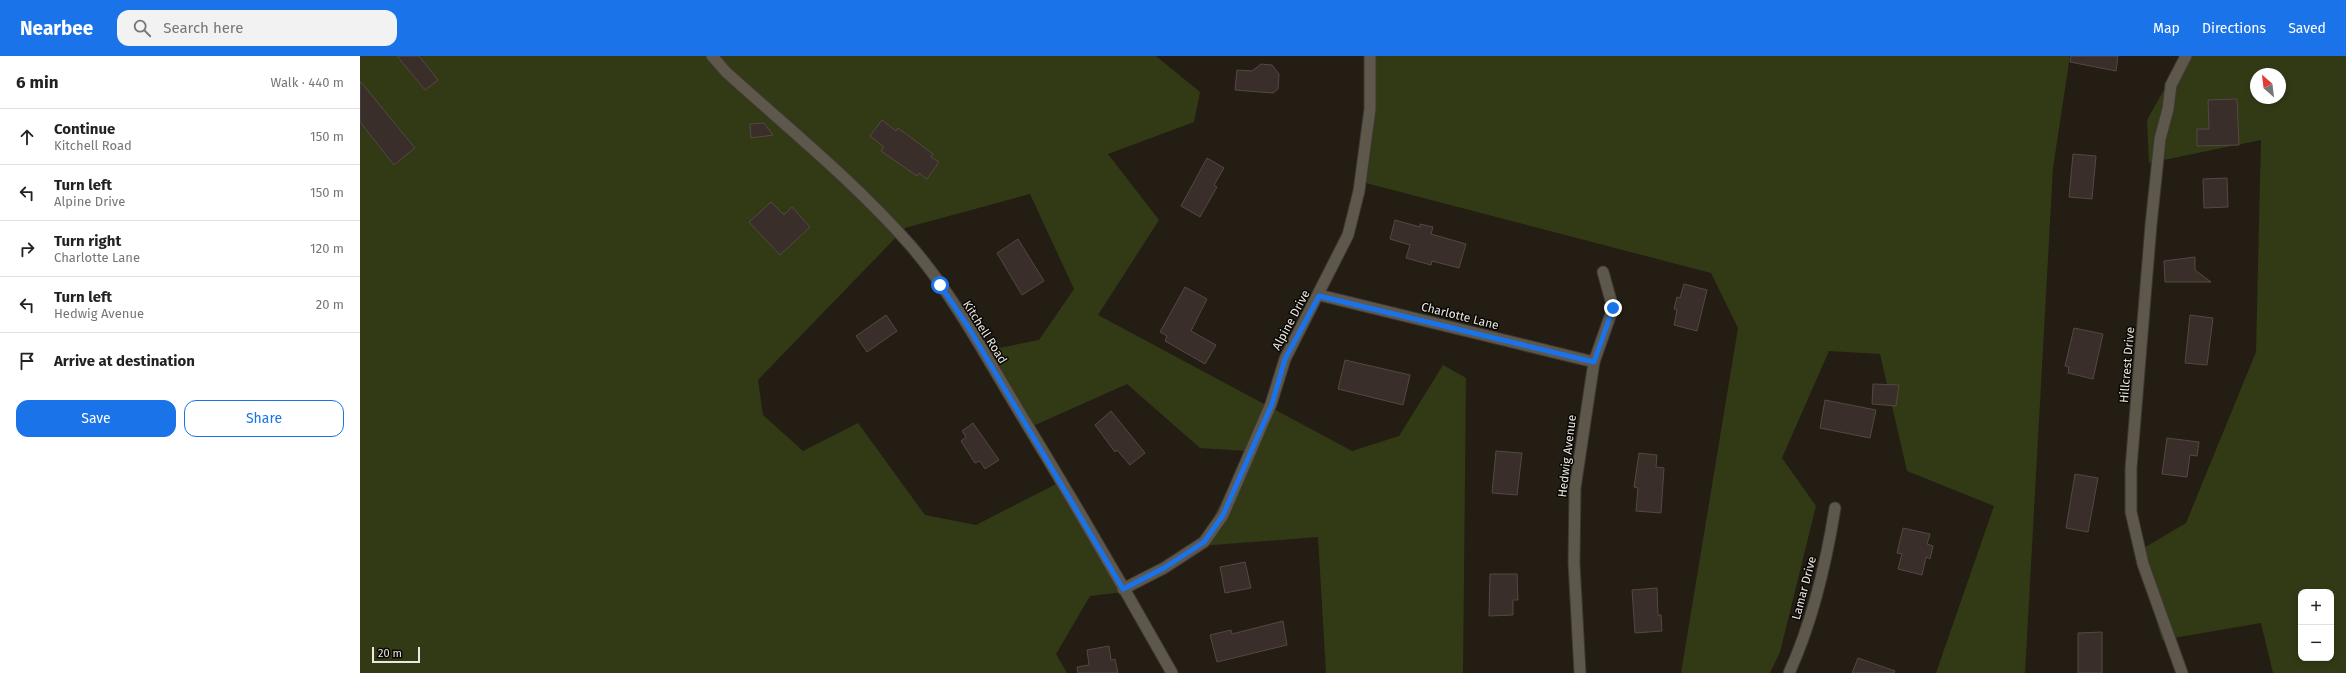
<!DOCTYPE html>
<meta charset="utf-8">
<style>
body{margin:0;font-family:"Fira Sans",sans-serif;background:#f2f2f2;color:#222}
.controls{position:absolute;right:12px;bottom:12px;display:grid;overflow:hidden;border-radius:8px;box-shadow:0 2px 6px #0003}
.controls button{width:36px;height:36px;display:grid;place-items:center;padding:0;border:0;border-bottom:1px solid #e0e0e0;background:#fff;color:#222;font:20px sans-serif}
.compass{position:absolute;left:1890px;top:12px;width:36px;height:36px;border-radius:50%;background:#fff;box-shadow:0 2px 6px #0003;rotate:332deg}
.scale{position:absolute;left:12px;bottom:10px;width:48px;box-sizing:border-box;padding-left:4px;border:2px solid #eae6e0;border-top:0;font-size:11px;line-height:14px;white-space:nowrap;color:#eae6e0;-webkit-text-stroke:3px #0a0805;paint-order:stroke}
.stop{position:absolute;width:12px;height:12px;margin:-9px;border:3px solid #1a73e8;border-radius:50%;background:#fff}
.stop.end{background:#1a73e8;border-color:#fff;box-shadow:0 1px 4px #0008}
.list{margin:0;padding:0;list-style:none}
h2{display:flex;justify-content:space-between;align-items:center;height:52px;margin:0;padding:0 16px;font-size:17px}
h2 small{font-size:13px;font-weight:400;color:#767676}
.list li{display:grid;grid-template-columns:26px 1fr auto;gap:12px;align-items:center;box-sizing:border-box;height:56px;padding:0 16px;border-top:1px solid #e0e0e0}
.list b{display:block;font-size:15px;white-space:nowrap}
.list p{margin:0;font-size:13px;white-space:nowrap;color:#767676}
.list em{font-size:13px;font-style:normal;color:#767676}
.actions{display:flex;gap:8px;padding:12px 16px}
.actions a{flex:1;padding:9px 0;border:1px solid #1a73e8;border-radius:12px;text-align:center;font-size:14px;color:#1a73e8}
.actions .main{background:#1a73e8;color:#fff}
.icon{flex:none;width:22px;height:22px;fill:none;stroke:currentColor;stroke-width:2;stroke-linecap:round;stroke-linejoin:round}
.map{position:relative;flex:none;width:1986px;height:617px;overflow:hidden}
header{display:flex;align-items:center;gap:24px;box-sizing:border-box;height:56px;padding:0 20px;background:#1a73e8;color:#fff}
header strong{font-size:19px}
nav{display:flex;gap:22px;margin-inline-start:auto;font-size:14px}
.search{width:280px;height:36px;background:#f2f2f2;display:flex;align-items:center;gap:10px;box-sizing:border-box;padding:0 14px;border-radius:12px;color:#767676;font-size:15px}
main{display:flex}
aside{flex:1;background:#fff}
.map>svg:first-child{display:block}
.green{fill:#323a15;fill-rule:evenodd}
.building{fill:#392e29;stroke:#554843}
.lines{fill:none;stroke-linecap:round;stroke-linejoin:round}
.minor-casing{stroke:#3d3833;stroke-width:13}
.minor{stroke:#5e574c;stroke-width:11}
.route{stroke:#1a73e8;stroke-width:5}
.labels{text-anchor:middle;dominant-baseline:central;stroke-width:3;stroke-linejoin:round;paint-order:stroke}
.street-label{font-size:12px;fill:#eae6e0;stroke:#0a0805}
</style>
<header>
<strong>Nearbee</strong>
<div class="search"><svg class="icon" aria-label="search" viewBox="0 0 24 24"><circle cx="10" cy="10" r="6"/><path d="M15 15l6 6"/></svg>Search here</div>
<nav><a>Map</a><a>Directions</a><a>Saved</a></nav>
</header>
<main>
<aside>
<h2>6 min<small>Walk · 440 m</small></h2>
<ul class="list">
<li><svg class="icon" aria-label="ahead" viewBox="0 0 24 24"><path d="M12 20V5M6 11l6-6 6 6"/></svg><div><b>Continue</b><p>Kitchell Road</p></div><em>150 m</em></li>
<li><svg class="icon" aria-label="left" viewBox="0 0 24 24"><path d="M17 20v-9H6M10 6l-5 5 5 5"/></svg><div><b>Turn left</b><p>Alpine Drive</p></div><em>150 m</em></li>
<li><svg class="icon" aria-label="right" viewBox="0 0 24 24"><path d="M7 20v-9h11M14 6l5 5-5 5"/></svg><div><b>Turn right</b><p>Charlotte Lane</p></div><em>120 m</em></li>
<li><svg class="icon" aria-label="left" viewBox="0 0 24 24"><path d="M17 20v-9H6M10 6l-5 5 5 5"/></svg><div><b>Turn left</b><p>Hedwig Avenue</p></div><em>20 m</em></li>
<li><svg class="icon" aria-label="arrive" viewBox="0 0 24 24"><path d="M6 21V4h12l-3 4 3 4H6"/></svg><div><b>Arrive at destination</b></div></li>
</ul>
<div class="actions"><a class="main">Save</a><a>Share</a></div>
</aside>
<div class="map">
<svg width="1986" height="617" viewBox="0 0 1986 617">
<rect width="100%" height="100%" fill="#231d14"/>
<g class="green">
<path d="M0 0H796L840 36 834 66 748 98 799 164 738 259 992 395 1039 380 1083 309 1106 322 1103 617H966L958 481 839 490 887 395 840 392 767 328 673 370 624 295 679 284 714 233 670 138 545 172 398 324 403 359 443 395 498 367 565 459 616 469 706 423 772 535 730 540 696 598 707 617H0Z"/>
<path d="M1011 0H1710L1693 112 1665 617H1576L1634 450 1547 415 1520 298 1469 295 1422 402 1456 450 1420 596 1410 617H1321L1378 272 1351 217 1002 126Z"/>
<path d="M1823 0H1986V617H1913L1901 567 1802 584 1777 496 1826 467 1896 296 1901 84 1789 107 1787 64ZM1896 18H1920V42H1896ZM1941 536H1971V602H1941Z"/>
</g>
<g class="building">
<path d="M37 0H59L78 24 65 34Z"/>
<path d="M1711 0H1758L1756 15 1710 6Z"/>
<path d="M901 8 912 9 919 18 918 33 913 37 875 34 877 14 892 15Z"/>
<path d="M0 25 55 92 34 109 0 66Z"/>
<path d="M1877 43 1879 89 1837 90V73H1849L1848 44Z"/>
<path d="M522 64 536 75 538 72 573 98 571 101 579 106 567 123 559 117 557 120 521 95 524 91 510 80Z"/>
<path d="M404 67 413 79 391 82 390 68Z"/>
<path d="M1713 98 1736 100 1732 143 1709 141Z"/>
<path d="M847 102 864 112 854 129 857 131 840 161 821 150Z"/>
<path d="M1867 122 1868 151 1844 152 1843 123Z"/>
<path d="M411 146 424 159 432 151 450 171 420 199 389 166Z"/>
<path d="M1035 164 1060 171V168L1073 171 1071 178 1106 188 1099 212 1072 205 1071 209 1046 202 1050 189 1030 183Z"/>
<path d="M658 183 684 225 662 239 637 197Z"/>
<path d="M1835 201V214L1851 226H1805L1804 205Z"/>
<path d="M1324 228 1347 234 1337 275 1314 269 1317 254 1314 253 1317 241 1320 242Z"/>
<path d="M825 231 847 243 831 275 856 289 845 308 805 285 807 280 800 276Z"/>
<path d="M526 259 537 275 507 296 496 280Z"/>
<path d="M1830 259 1853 262 1847 309 1825 307Z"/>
<path d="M1714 272 1743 278 1733 323 1708 317 1709 311 1705 310Z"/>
<path d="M985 304 1050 319 1043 349 978 333Z"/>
<path d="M1513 328 1539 329 1536 350 1512 348Z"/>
<path d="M1465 344 1516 354 1510 382 1460 372Z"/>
<path d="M751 355 785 397 770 409 757 394 755 396 735 369Z"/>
<path d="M613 367 639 404 625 413 620 405 615 407 601 385 606 381 602 375Z"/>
<path d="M1807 382 1839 386 1837 400 1830 399 1827 421 1802 418Z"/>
<path d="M1136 395 1162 397 1157 439 1132 437Z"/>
<path d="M1279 397 1297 399 1296 411 1304 412 1301 457 1276 455 1278 432 1274 431Z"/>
<path d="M1715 418 1738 422 1728 476 1706 472Z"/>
<path d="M1543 472 1570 478 1567 488 1573 490 1570 503 1566 501 1562 519 1538 513 1542 498 1537 497Z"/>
<path d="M885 506 891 532 865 537 860 511Z"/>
<path d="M1130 518H1157L1158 544H1153V559L1129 560Z"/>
<path d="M1297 532 1298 559H1301L1302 575 1275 577 1272 534Z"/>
<path d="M923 565 927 589 857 606 850 579 871 574 872 578Z"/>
<path d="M1742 576V617H1718V577Z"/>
<path d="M749 590 751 604 755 603 758 617H718L717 611 729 609 727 594Z"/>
<path d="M1498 602 1535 615 1534 617H1492Z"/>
</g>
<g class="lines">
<defs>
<g id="minor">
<path d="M352 0 366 16C428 72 495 126 551 190 593 239 624 297 657 352 710 439 762 528 812 617"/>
<path d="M959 239 1234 306"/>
<path d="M763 533 804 512 844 486 863 459 911 348 925 303 988 179 999 135 1010 53V0"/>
<path d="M1220 617 1214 507 1215 432 1234 306 1253 252 1243 216"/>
<path d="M1429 617C1453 565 1466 508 1475 452"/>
<path d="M1822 617 1783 508 1771 456V412L1791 169 1800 83 1808 53 1811 29 1826 0"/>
</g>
</defs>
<use href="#minor" class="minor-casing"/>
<use href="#minor" class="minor"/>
</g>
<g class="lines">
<path class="route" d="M580 229 607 269 763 533 804 512 844 486 863 459 912 348 925 303 959 240 1234 306 1253 252"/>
</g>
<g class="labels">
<g class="street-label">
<text transform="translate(1100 260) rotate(14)">Charlotte Lane</text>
<text transform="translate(931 264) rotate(-62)">Alpine Drive</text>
<text transform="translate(625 276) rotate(58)">Kitchell Road</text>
<text transform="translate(1767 309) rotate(-85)">Hillcrest Drive</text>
<text transform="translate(1207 400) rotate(-83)">Hedwig Avenue</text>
<text transform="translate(1444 532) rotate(-75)">Lamar Drive</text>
</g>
</g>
</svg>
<div class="controls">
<button>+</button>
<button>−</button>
</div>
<svg class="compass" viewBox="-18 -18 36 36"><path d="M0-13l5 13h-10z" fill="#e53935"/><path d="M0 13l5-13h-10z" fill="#767676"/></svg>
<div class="scale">20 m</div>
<div class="stop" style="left:580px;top:229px"></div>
<div class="stop end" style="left:1253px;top:252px"></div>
</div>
</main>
